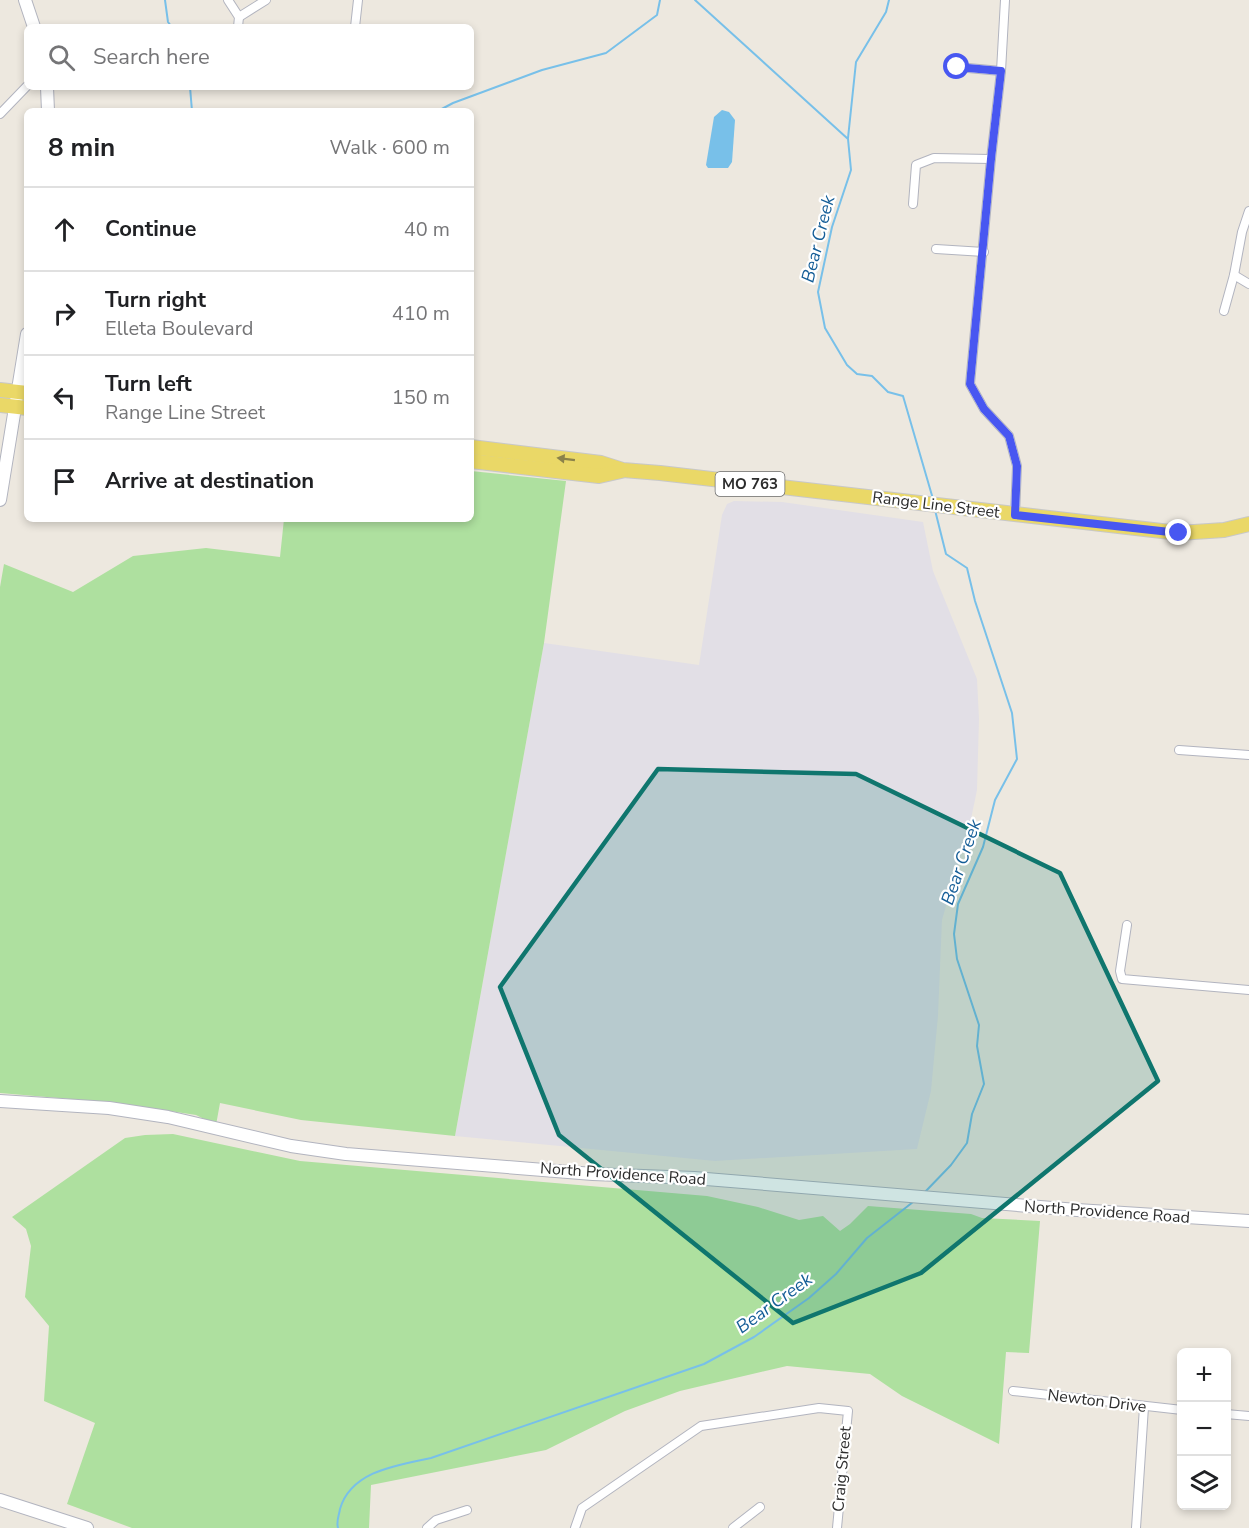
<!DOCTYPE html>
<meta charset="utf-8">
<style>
body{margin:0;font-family:"Nunito Sans",sans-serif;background:#f6f6f6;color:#202124}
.controls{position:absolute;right:18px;bottom:18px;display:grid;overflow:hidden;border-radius:9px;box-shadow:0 3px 9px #0003}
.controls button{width:54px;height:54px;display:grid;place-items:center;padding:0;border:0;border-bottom:2px solid #e0e0e0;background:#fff;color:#202124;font:30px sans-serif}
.stop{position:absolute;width:18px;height:18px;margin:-14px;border:4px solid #4857f1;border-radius:50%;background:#fff}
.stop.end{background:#4857f1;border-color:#fff;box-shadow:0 2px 6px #0008}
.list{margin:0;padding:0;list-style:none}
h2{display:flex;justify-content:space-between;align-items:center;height:78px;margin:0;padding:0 24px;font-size:26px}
h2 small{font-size:20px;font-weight:400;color:#757577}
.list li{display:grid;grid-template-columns:39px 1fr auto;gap:18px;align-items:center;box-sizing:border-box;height:84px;padding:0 24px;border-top:2px solid #e0e0e0}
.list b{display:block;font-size:22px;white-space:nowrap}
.list p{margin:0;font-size:20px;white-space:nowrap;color:#757577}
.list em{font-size:20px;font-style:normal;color:#757577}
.icon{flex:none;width:33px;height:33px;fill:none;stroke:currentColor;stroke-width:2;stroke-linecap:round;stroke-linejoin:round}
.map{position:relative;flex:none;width:1249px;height:1528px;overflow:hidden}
.search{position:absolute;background:#fff;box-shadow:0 3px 9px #0003;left:24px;top:24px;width:450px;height:66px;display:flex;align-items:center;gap:15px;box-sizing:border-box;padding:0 21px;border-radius:9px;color:#757577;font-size:22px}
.panel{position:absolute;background:#fff;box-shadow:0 3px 9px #0003;left:24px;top:108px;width:450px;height:414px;border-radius:9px}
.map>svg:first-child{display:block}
.industrial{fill:#e2dfe6}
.green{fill:#aee09f}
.water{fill:#78c0e9}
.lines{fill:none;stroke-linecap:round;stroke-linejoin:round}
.stream{stroke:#78c0e9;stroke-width:2}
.street-casing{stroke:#b2b4bf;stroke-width:10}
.secondary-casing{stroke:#b2b4bf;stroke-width:14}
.primary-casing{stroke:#c8c8c8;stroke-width:16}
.street{stroke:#fff;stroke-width:8}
.secondary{stroke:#fff;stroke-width:12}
.primary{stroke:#ead867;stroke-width:14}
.oneway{fill:#8b824a}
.route{stroke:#4857f1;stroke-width:8}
.marked{fill:#0f766e;fill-opacity:0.2;stroke:#0f766e;stroke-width:4.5;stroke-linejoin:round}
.labels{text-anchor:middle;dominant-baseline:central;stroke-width:4.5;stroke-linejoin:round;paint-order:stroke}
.shield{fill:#fff;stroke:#6b6b6b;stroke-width:1.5}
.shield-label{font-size:15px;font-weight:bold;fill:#2c2c2c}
.street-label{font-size:16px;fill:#2c2c2c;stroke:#fff}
.water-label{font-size:18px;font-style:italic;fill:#145d97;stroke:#fff}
</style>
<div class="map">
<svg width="1249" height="1528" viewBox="0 0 1249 1528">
<rect width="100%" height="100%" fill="#ede8df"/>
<path class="industrial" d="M734 501 782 502 923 522 933 571 977 679 979 719 977 790 971 819 942 920 938 1016 931 1091 917 1149 715 1161 455 1136 544 643 699 665 722 515 727 504Z"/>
<g class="green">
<path d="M471 471 566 481 544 643 455 1136 301 1120 220 1103 216 1125 196 1115 117 1103 0 1093V587L4 564 73 592 133 556 206 548 280 557 284 519H471Z"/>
<path d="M173 1134 300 1161 707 1196 758 1207 799 1220 823 1216 840 1231 850 1224 868 1206 971 1214 982 1218 1040 1221 1029 1353 1006 1352 999 1444 902 1396 870 1374 787 1366 680 1391 625 1411 546 1450 371 1485 369 1528H132L67 1504 95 1423 44 1401 49 1326 25 1297 31 1246 26 1229 12 1217 125 1138 145 1135Z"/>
</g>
<path class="water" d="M722 110 729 112 735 120 732 162 728 168H708L706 165 714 117Z"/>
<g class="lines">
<g class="stream">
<path d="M165 0 168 22 172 27"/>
<path d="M695 0 848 139 851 170 832 227 818 292 825 328 847 365 857 374 872 376 888 392 903 396 933 499"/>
<path d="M190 87 192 111"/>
<path d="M438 111 453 103 542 70 606 53 657 15 660 0"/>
<path d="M848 138 856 62 886 12 889 0"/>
<path d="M924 1193 951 1165 967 1143 972 1114 984 1084 977 1046 979 1025 957 959 954 934 958 904 983 847 995 800 1017 759 1012 713 975 601 967 568 946 554 935 510"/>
<path d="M338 1528C336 1521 339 1516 340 1509 351 1471 397 1465 431 1458L704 1364 754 1337 809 1298 836 1274 867 1238 913 1202"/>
</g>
<defs>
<g id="street">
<path d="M228 0 239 17 238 27"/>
<path d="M1005 0 1001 71 991 159 970 384 984 409 1009 436 1017 466 1015 515"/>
<path d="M239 17 266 0"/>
<path d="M355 27 358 0"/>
<path d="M957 67 1001 71"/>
<path d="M0 114 27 86"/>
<path d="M913 204 916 165 934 158 991 159"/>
<path d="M936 249 984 252"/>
<path d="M1234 275 1249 284"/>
<path d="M1224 311 1234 275 1242 232 1249 211"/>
<path d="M1179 750 1249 755"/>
<path d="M1127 925 1120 971 1122 979 1249 990"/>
<path d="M1013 1391 1182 1410"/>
<path d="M1226 1414 1249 1416"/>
<path d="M427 1528 436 1520 467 1510"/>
<path d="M575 1528 582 1508 701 1426 819 1408 848 1411 837 1528"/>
<path d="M733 1528 760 1507"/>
<path d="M1136 1528 1144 1407"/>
</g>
<g id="secondary">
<path d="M25 0 34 27"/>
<path d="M47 87 48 111"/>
<path d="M0 500 27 334"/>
<path d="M0 1101 109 1108 168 1117 291 1146 346 1154 593 1174 694 1178 1077 1210 1249 1221"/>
<path d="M0 1500 87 1528"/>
</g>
<g id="primary">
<path d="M0 390 27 393"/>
<path d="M0 405 27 408"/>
<path d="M471 447 601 463 623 470 660 473 1179 533 1224 530 1249 524"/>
<path d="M471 461 599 476 621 471"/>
</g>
</defs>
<use href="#street" class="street-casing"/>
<use href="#secondary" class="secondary-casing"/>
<use href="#primary" class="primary-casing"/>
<use href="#street" class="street"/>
<use href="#secondary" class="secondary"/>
<use href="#primary" class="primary"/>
</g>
<defs><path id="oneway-solid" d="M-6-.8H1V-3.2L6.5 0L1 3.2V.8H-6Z" transform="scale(1.5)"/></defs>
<use class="oneway" href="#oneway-solid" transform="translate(566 459) rotate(-173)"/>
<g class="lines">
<path class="route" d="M957 67 1001 71 991 159 970 384 984 409 1009 436 1017 466 1015 515 1179 533"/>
</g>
<path class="marked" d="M658 769 856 774 1060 873 1158 1081 921 1273 793 1323 559 1135 500 987Z"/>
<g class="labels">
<rect class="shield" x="715.5" y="472" width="69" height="24" rx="4.5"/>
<g class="shield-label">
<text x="750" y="484">MO 763</text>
</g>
<g class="street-label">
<text transform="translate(936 505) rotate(7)">Range Line Street</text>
<text transform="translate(623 1174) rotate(4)">North Providence Road</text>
<text transform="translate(1107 1212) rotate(4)">North Providence Road</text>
<text transform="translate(1097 1401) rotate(7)">Newton Drive</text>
<text transform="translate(842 1469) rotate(-85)">Craig Street</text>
</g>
<g class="water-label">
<text transform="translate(818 239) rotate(-76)">Bear Creek</text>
<text transform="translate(961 862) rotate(-71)">Bear Creek</text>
<text transform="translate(774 1303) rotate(-36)">Bear Creek</text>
</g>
</g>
</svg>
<div class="controls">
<button>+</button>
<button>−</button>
<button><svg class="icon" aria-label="layers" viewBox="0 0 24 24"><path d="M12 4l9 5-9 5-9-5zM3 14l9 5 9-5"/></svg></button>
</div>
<div class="stop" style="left:957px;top:67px"></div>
<div class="stop end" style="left:1179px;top:533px"></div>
<div class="search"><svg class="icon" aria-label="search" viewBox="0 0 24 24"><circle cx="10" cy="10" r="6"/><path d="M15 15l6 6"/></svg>Search here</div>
<section class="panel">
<h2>8 min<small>Walk · 600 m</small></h2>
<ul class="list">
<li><svg class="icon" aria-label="ahead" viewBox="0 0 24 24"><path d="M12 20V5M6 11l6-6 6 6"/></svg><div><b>Continue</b></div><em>40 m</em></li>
<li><svg class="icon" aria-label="right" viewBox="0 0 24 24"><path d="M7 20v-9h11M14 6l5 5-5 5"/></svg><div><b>Turn right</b><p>Elleta Boulevard</p></div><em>410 m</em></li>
<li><svg class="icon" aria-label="left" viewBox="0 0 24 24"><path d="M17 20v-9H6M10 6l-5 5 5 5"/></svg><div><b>Turn left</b><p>Range Line Street</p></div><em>150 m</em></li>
<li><svg class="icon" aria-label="arrive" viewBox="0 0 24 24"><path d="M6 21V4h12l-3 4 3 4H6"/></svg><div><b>Arrive at destination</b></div></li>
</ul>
</section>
</div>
